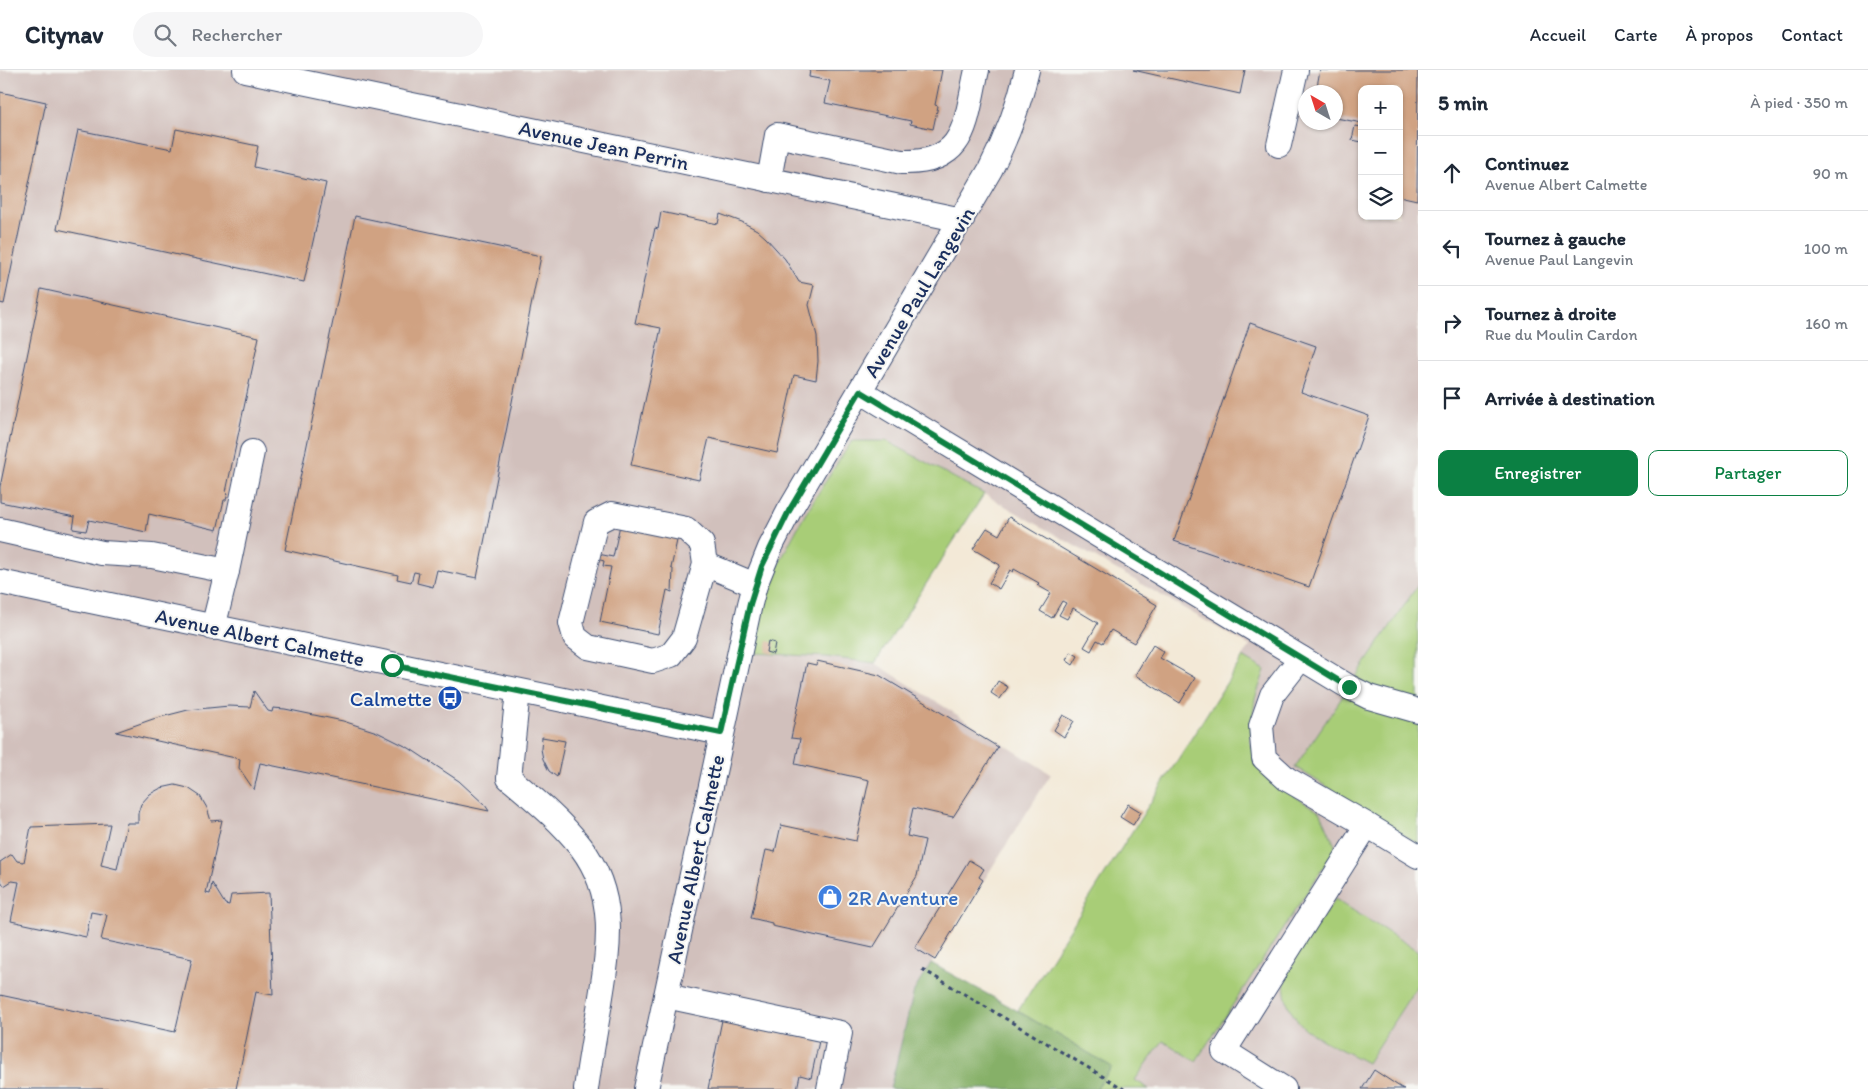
<!DOCTYPE html>
<html lang="fr">
<meta charset="utf-8">
<style>
body{margin:0;font-family:Itim,sans-serif;background:#f6f6f7;color:#1f2937}
.controls{position:absolute;right:15px;top:15px;display:grid;overflow:hidden;border-radius:10px;box-shadow:0 1px 4px #0004}
.controls button{width:45px;height:45px;display:grid;place-items:center;padding:0;border:0;border-bottom:1px solid #e0e1e3;background:#fff;color:#1f2937;font:25px sans-serif}
.compass{position:absolute;left:1298px;top:15px;width:45px;height:45px;border-radius:50%;background:#fff;box-shadow:0 1px 4px #0004;rotate:321deg}
.stop{position:absolute;width:15px;height:15px;margin:-11px;border:4px solid #0b8043;border-radius:50%;background:#fff}
.stop.end{background:#0b8043;border-color:#fff;box-shadow:0 1px 5px #0008}
.list{margin:0;padding:0;list-style:none}
h2{display:flex;justify-content:space-between;align-items:center;height:65px;margin:0;padding:0 20px;font-size:21px}
h2 small{font-size:16px;font-weight:400;color:#747a83}
.list li{display:grid;grid-template-columns:32px 1fr auto;gap:15px;align-items:center;box-sizing:border-box;height:75px;padding:0 20px;border-top:1px solid #e0e1e3}
.list b{display:block;font-size:19px;white-space:nowrap}
.list p{margin:0;font-size:16px;white-space:nowrap;color:#747a83}
.list em{font-size:16px;font-style:normal;color:#747a83}
.actions{display:flex;gap:10px;padding:15px 20px}
.actions a{flex:1;padding:11px 0;border:1px solid #0b8043;border-radius:10px;text-align:center;font-size:18px;color:#0b8043}
.actions .main{background:#0b8043;color:#fff}
.icon{flex:none;width:28px;height:28px;fill:none;stroke:currentColor;stroke-width:2;stroke-linecap:round;stroke-linejoin:round}
.map{position:relative;flex:none;width:1418px;height:1019px;overflow:hidden}
header{display:flex;align-items:center;gap:30px;box-sizing:border-box;height:70px;padding:0 25px;background:#fff;border-bottom:1px solid #e0e1e3}
header strong{font-size:24px}
nav{display:flex;gap:28px;margin-inline-start:auto;font-size:18px}
.search{width:350px;height:45px;background:#f6f6f7;display:flex;align-items:center;gap:12px;box-sizing:border-box;padding:0 18px;border-radius:28px;color:#747a83;font-size:19px}
main{display:flex}
aside{flex:1;background:#fff}
.map>svg:first-child{display:block}
.industrial{fill:#d1c0bc;fill-rule:evenodd}
.green{fill:#a8cd77;stroke:#627e6a}
.forest{fill:#86b068;stroke:#507063}
.building{fill:#d0a282}
.lines{fill:none;stroke-linecap:round;stroke-linejoin:round}
.minor-casing{stroke:#3b4b70;stroke-width:26}
.path{stroke:#3b4b70;stroke-width:3;stroke-dasharray:4 4;stroke-linecap:butt}
.minor{stroke:#fff;stroke-width:24}
.route{stroke:#0b8043;stroke-width:6}
.labels{text-anchor:middle;dominant-baseline:central;stroke-width:4;stroke-linejoin:round;paint-order:stroke}
.street-label{font-size:21px;fill:#1b2f5e;stroke:#f6f6f2}
.transit-label{font-size:21px;fill:#164399;stroke:#f6f6f2;text-anchor:end}
.shop-label{font-size:21px;fill:#366cbe;stroke:#f6f6f2;text-anchor:start}
</style>
<header>
<strong>Citynav</strong>
<div class="search"><svg class="icon" aria-label="search" viewBox="0 0 24 24"><circle cx="10" cy="10" r="6"/><path d="M15 15l6 6"/></svg>Rechercher</div>
<nav><a>Accueil</a><a>Carte</a><a>À propos</a><a>Contact</a></nav>
</header>
<main>
<div class="map">
<svg width="1418" height="1019" viewBox="0 0 1418 1019">
<rect width="100%" height="100%" fill="#f6f6f2"/>
<filter id="ink" filterUnits="userSpaceOnUse"><feTurbulence type="fractalNoise" baseFrequency=".02" numOctaves="2"/><feDisplacementMap in="SourceGraphic" scale="10" xChannelSelector="R" yChannelSelector="G"/><feConvolveMatrix kernelMatrix="1 2 1 2 8 2 1 2 1" color-interpolation-filters="sRGB"/></filter>
<filter id="wash" filterUnits="userSpaceOnUse"><feTurbulence type="fractalNoise" baseFrequency=".0096" numOctaves="4" result="noise"/><feDisplacementMap in="SourceGraphic" scale="20" xChannelSelector="R" yChannelSelector="G"/><feGaussianBlur stdDeviation="1.12" result="paint"/><feColorMatrix in="noise" values="0 0 0 0 0 0 0 0 0 0 0 0 0 0 0 0 0 1.4 0 .05"/><feComposite in="paint" operator="in"/></filter>
<g filter="url(#wash)">
<rect width="100%" height="100%" fill="#f3e9d7"/>
<path class="industrial" d="M0 0H1418V515L1353 611 1418 774V1019H1149L1018 941 1250 576 984 424 887 371 852 372 817 423 780 492 765 536 753 582 827 587 875 593 1051 704 914 921 890 1019H0ZM1362 19H1399V146H1362ZM1306 22H1336V52H1306Z"/>
<g class="green">
<path d="M852 371H887L984 424 875 593 827 587 753 583C761 552 767 519 781 490 801 448 826 410 852 371Z"/>
<path d="M1418 515V774L1295 697Z"/>
<path d="M1243 587 1265 600 1255 629 1250 672 1260 697 1282 718 1321 743 1336 778 1196 991 1163 971 1135 1010 1149 1019H1096L1112 997 1018 941Z"/>
<path d="M1335 829 1418 881V914L1367 993C1351 984 1321 971 1307 960 1293 948 1282 930 1285 910 1289 893 1324 846 1335 829Z"/>
</g>
<path class="forest" d="M931 893 1018 941 1112 997 1096 1019H890L914 921Z"/>
<g id="blocks">
<g class="building">
<path d="M810 0H942L935 35 938 36 933 59 910 54 911 51 825 33 830 11 809 7Z"/>
<path d="M1133 0H1245L1240 24Z"/>
<path d="M1320 0H1418L1417 130 1399 126V19H1362V53L1336 48V22H1316Z"/>
<path d="M0 22 46 32 4 234 0 233Z"/>
<path d="M1355 56 1362 57V72L1352 70Z"/>
<path d="M176 59 258 76 254 97 326 113 304 212 57 159 78 60 172 79Z"/>
<path d="M661 142 718 154 720 144 742 152 757 160 766 168 785 189 799 212 814 215 809 235 817 266 818 291 816 310 794 305 777 383 709 368 699 410 631 395 661 258 635 253 655 158 658 159Z"/>
<path d="M355 146 541 186 477 508 437 500 433 517 417 513 419 503 414 502 411 512 397 509 398 505 285 480Z"/>
<path d="M41 219 259 267 226 422 228 423 226 430H224L217 460 149 444 146 462 89 450 86 461 73 459 75 447 0 432V417Z"/>
<path d="M1250 253 1316 276 1301 322 1369 346 1309 517 1174 471Z"/>
<path d="M1009 447 1157 535 1134 573 1111 560 1103 573 1097 570 1091 581 1084 577 1098 553 1073 538 1067 549 1059 545 1066 533 1062 531 1052 548 1040 541 1051 523 1037 515 1039 513 1014 499 1013 502 1010 500 999 519 989 513 1000 495 973 479 987 458 999 465Z"/>
<path d="M620 455 678 466 671 498 673 499 672 522 667 520 658 564 600 552 611 497 603 496 604 491 597 489 598 484 613 487Z"/>
<path d="M768 571 775 573 773 584 766 582Z"/>
<path d="M1153 575 1164 582 1160 588 1195 608 1180 633 1135 605Z"/>
<path d="M1071 582 1078 586 1073 595 1066 590Z"/>
<path d="M817 591 879 605 998 677 953 747 913 738 907 766 925 770 917 806 873 878 772 856V853L751 848 766 780 775 782 781 755 856 771 869 710 795 694 800 669 791 668 807 593 816 595Z"/>
<path d="M998 611 1008 617 1000 629 991 623Z"/>
<path d="M254 621 268 641 272 642 273 638 285 639 343 651 377 662 409 678 459 711 485 735 489 741 260 693 254 720 239 698 240 689 116 662 153 649 188 640 229 636 250 637Z"/>
<path d="M1063 645 1074 651 1064 667 1054 660Z"/>
<path d="M542 667 565 671 557 707 549 701 543 689 541 679Z"/>
<path d="M175 715 188 718 200 726 207 738 211 751 222 750 206 823 210 824 212 813 225 834 229 835 231 825 269 823 273 925 256 922 236 1019H0V925L175 962 192 889 101 870 107 845 91 842 86 867 11 851 19 812 12 811 4 816 0 809V792L12 784 17 791 24 792 31 757 110 754 101 795 117 799 127 753H138V743L141 734 150 724 161 718Z"/>
<path d="M1128 734 1141 742 1133 755 1120 747Z"/>
<path d="M969 790 984 799 979 807 983 810 935 890 915 878Z"/>
<path d="M722 950 819 971 811 1008 800 1005 797 1019H708Z"/>
<path d="M1374 1000 1400 1017 1404 1019H1362Z"/>
</g>
</g>
</g>
<g filter="url(#ink)">
<use href="#blocks" fill-opacity="0" stroke="#3b4b70" stroke-width="1"/>
<g class="lines">
<defs>
<g id="minor">
<path d="M245 0 962 150"/>
<path d="M1279 75 1296 0"/>
<path d="M769 110 777 65 902 92C968 94 965 51 977 0"/>
<path d="M860 321 1349 617 1369 627 1418 641"/>
<path d="M0 460 102 483 152 486 227 501 213 558"/>
<path d="M705 494 684 568 671 585 653 591 588 577 575 567 571 553 596 452 612 444 686 459 702 474 705 494 755 515"/>
<path d="M227 501 252 382"/>
<path d="M0 512 721 663"/>
<path d="M1301 588 1272 625 1261 656 1264 688 1287 709 1367 755"/>
<path d="M518 621 509 708C534 729 561 751 581 777 618 826 609 876 600 933 595 962 590 990 586 1019"/>
<path d="M666 926 840 963 829 1019"/>
<path d="M646 1019 750 534 755 515 770 478 789 441 990 100C1006 69 1019 35 1027 0"/>
<path d="M1284 1019 1224 981 1367 755 1418 786"/>
</g>
</defs>
<use href="#minor" class="minor-casing"/>
<path class="path" d="M922 899 1124 1019"/>
<use href="#minor" class="minor"/>
</g>
</g>
<g class="lines" filter="url(#ink)">
<path class="route" d="M392 595 721 663 750 534 762 496 789 441 860 321 1349 617"/>
</g>
<defs>
<symbol id="bus-disc" viewBox="-11 -11 22 22"><circle r="9.5" fill="#1a4fb4" stroke="#f6f6f2"/><path d="M-5-6H5V4H4V6H2V4H-2V6H-4V4H-5ZM-3.5-4V0h7V-4ZM-3.5 1.2v1.5H-2V1.2ZM2 1.2v1.5H3.5V1.2Z" fill="#fff"/></symbol>
<symbol id="shop-disc" viewBox="-11 -11 22 22"><circle r="9.5" fill="#3f7fe0" stroke="#f6f6f2"/><path d="M-5-2.5h2.3a2.7 3.5 0 0 1 5.4 0H5L5.5 6h-11ZM-1.5-2.5h3a1.5 2.3 0 0 0-3 0Z" fill="#fff"/></symbol>
</defs>
<g fill-rule="evenodd">
<use href="#bus-disc" x="436" y="614" width="28" height="28"/>
<use href="#shop-disc" x="816" y="813" width="28" height="28"/>
</g>
<g class="labels">
<g class="street-label">
<text transform="translate(604 75) rotate(12)">Avenue Jean Perrin</text>
<text transform="translate(919 222) rotate(-59)">Avenue Paul Langevin</text>
<text transform="translate(260 567) rotate(12)">Avenue Albert Calmette</text>
<text transform="translate(695 789) rotate(-78)">Avenue Albert Calmette</text>
</g>
<g class="transit-label">
<text x="432" y="628">Calmette</text>
</g>
<g class="shop-label">
<text x="848" y="827">2R Aventure</text>
</g>
</g>
</svg>
<div class="controls">
<button>+</button>
<button>−</button>
<button><svg class="icon" aria-label="layers" viewBox="0 0 24 24"><path d="M12 4l9 5-9 5-9-5zM3 14l9 5 9-5"/></svg></button>
</div>
<svg class="compass" viewBox="-18 -18 36 36"><path d="M0-13l5 13h-10z" fill="#e53935"/><path d="M0 13l5-13h-10z" fill="#747a83"/></svg>
<div class="stop" style="left:392px;top:595px"></div>
<div class="stop end" style="left:1349px;top:617px"></div>
</div>
<aside>
<h2>5 min<small>À pied · 350 m</small></h2>
<ul class="list">
<li><svg class="icon" aria-label="ahead" viewBox="0 0 24 24"><path d="M12 20V5M6 11l6-6 6 6"/></svg><div><b>Continuez</b><p>Avenue Albert Calmette</p></div><em>90 m</em></li>
<li><svg class="icon" aria-label="left" viewBox="0 0 24 24"><path d="M17 20v-9H6M10 6l-5 5 5 5"/></svg><div><b>Tournez à gauche</b><p>Avenue Paul Langevin</p></div><em>100 m</em></li>
<li><svg class="icon" aria-label="right" viewBox="0 0 24 24"><path d="M7 20v-9h11M14 6l5 5-5 5"/></svg><div><b>Tournez à droite</b><p>Rue du Moulin Cardon</p></div><em>160 m</em></li>
<li><svg class="icon" aria-label="arrive" viewBox="0 0 24 24"><path d="M6 21V4h12l-3 4 3 4H6"/></svg><div><b>Arrivée à destination</b></div></li>
</ul>
<div class="actions"><a class="main">Enregistrer</a><a>Partager</a></div>
</aside>
</main>
